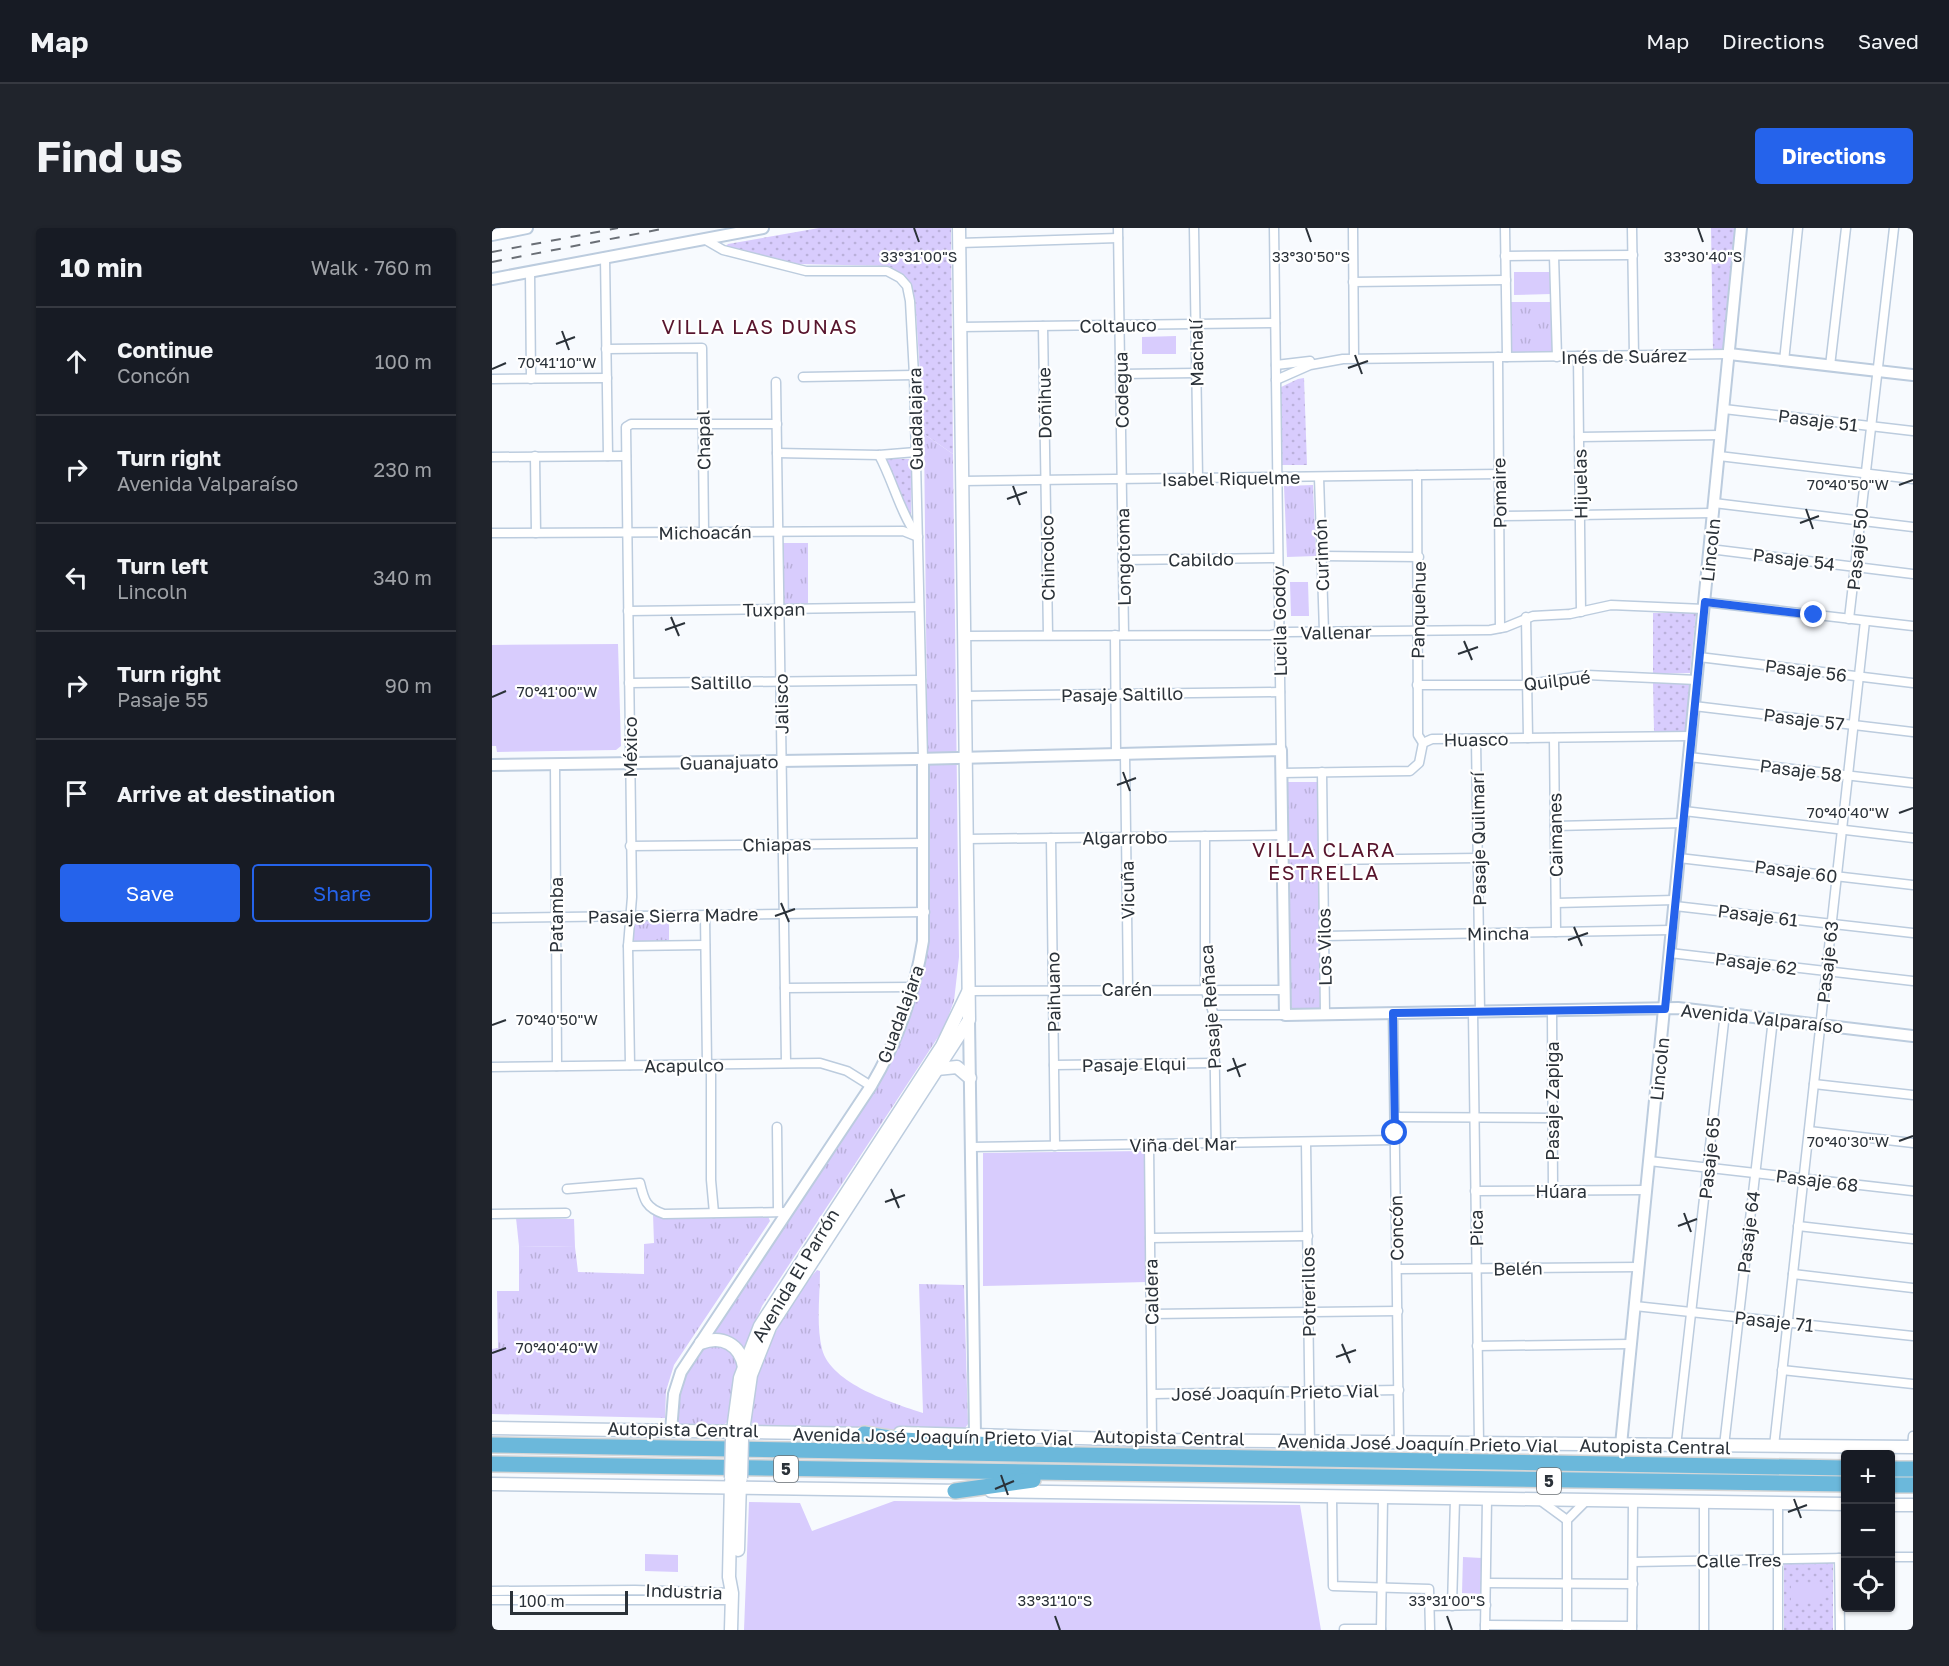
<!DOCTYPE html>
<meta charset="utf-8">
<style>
body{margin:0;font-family:"Golos Text",sans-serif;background:#20242c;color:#f1f3f6}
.controls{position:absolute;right:18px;bottom:18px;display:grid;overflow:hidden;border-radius:6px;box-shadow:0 2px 4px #0004}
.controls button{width:54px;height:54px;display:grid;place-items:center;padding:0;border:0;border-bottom:2px solid #363941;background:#171b24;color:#f1f3f6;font:30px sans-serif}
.scale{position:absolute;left:18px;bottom:15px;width:118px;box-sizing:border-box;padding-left:6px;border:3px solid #2b3239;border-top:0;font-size:16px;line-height:21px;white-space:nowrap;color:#2b3239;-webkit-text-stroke:4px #fff;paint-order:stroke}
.stop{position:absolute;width:18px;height:18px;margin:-14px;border:4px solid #2563eb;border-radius:50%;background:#fff}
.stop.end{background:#2563eb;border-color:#fff;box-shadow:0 2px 6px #0008}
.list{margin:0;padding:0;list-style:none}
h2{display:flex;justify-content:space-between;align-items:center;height:78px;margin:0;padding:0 24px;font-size:26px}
h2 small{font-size:20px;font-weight:400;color:#9ea1a6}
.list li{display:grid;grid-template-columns:39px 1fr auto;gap:18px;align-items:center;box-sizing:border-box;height:108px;padding:0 24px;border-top:2px solid #363941}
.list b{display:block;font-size:22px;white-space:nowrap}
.list p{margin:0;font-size:20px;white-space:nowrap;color:#9ea1a6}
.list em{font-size:20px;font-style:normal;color:#9ea1a6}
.actions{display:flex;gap:12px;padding:18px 24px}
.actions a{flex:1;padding:14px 0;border:2px solid #2563eb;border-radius:6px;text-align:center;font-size:21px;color:#2563eb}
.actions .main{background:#2563eb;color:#fff}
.icon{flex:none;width:33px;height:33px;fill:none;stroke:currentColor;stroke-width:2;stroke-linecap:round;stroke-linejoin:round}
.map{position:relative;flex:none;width:1421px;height:1402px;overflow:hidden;border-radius:6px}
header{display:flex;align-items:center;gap:36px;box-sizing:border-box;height:84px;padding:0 30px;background:#171b24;border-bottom:2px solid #363941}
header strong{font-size:28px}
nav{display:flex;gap:33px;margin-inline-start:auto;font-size:21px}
.intro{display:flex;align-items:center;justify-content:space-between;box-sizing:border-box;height:144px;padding:0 36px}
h1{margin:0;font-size:42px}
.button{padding:15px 27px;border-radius:6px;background:#2563eb;color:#fff;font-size:21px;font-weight:700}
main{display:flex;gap:36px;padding:0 36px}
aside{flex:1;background:#171b24;border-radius:6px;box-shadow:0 2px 4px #0004}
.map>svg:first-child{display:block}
.grass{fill:url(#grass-dots)}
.park{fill:url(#park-tufts)}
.pitch{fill:#d8ccfd}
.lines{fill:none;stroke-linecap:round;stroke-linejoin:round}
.minor-casing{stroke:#bcccde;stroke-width:11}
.tertiary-casing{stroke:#bcccde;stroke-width:14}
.secondary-casing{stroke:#bcccde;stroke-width:15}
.motorway-casing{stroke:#d5d6d7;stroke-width:18}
.minor{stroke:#fff;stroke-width:8}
.tertiary{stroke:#fff;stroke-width:10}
.secondary{stroke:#fff;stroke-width:12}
.motorway{stroke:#6bb8db;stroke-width:15}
.rail{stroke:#6a6f76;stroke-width:2;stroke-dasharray:10 10;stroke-linecap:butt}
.secondary-bridge-casing{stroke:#bcccde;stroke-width:15;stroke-linecap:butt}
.secondary-bridge{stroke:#fff;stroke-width:12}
.route{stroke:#2563eb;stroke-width:8}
.ticks{fill:none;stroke:#2b3239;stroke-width:2}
.labels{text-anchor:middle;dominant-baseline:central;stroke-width:4.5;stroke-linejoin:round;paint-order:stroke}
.shield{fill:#fff;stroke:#6b7074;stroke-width:1.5}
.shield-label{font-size:16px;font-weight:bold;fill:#2b3239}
.street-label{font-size:18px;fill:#2b3239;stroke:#fff}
.neighbourhood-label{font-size:20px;letter-spacing:1.5px;fill:#58152d;stroke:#fff}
.ticks-label{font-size:15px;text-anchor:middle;fill:#2b3239;stroke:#fff;stroke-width:4.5;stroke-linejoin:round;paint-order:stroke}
</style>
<header>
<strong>Map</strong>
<nav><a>Map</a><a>Directions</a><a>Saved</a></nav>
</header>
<div class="intro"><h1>Find us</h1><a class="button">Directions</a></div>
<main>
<aside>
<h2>10 min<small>Walk · 760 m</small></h2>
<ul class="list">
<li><svg class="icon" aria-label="ahead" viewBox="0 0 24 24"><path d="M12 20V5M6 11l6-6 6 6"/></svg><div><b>Continue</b><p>Concón</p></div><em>100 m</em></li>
<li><svg class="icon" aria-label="right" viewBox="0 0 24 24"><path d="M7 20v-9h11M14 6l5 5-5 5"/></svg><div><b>Turn right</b><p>Avenida Valparaíso</p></div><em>230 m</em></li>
<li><svg class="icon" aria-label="left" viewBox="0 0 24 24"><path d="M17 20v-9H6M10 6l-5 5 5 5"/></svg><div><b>Turn left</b><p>Lincoln</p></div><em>340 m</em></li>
<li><svg class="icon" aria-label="right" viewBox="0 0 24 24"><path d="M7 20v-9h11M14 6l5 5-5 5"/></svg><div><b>Turn right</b><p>Pasaje 55</p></div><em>90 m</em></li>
<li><svg class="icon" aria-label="arrive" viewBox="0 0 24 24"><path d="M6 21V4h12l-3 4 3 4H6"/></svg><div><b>Arrive at destination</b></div></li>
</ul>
<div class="actions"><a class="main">Save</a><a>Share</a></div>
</aside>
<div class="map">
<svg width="1421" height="1402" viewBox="0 0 1421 1402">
<defs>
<pattern id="grass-dots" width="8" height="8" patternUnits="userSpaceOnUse" patternTransform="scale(1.5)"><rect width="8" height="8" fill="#d8ccfd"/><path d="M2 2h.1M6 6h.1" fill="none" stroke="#bab0da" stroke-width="1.8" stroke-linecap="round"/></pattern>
<pattern id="park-tufts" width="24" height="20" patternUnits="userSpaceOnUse" patternTransform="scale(1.5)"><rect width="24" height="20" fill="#d8ccfd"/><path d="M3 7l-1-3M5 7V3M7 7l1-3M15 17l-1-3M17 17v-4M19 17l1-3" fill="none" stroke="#bab0da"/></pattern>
</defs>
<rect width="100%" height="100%" fill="#f7fafe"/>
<g class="grass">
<path d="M327 0H459L461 226 432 206 423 70 410 47 397 38 306 36 234 18 236 16Z"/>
<path d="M1219 0H1243L1233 123H1221Z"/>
<path d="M812 150 815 237H790L787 160 806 151Z"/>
<path d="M394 231H420L419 290Z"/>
<path d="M1161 385H1204L1198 445 1161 446Z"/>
<path d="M1161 455 1199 456 1193 504 1162 503Z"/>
<rect x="1292" y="1335" width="49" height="67"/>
</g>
<g class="park">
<rect x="1019" y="74" width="42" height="52"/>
<path d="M432 206 461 226 467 729 462 773 452 800 270 1078 246 1136 236 1193 230 1199 187 1198C179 1184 188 1161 192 1146L380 865C414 809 434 749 437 684Z"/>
<path d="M821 257 824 328 795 329 792 258Z"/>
<rect x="290" y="315" width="26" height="63"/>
<path d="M794 554H826L828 780H796Z"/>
<path d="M177 691V713L139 714 142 692Z"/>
<path d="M161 986 173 990 276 988 278 993 182 1137 174 1163 173 1190 0 1186V1121L6 1120 5 1063H27V1018L83 1019 86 1044 152 1046V1016L162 1015Z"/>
<path d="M325 1042 328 1043C328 1068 324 1096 330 1121 339 1156 401 1175 431 1185L427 1056 472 1057 476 1196 471 1203 261 1201C246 1160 298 1072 325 1042Z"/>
</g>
<g class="pitch">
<path d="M1022 44H1059V66L1022 67Z"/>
<path d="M684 108V126H650V109Z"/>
<path d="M798 354H816L817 388H799Z"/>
<path d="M126 416 129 518 124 522 5 524 4 518H0V417Z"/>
<path d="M653 923 655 1054 491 1058V925Z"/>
<path d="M24 990 82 991 83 1019 27 1018Z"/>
<path d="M402 1273 808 1277 829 1402H252L257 1274 308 1275 320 1303Z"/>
<path d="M153 1326 186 1327V1344L153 1343Z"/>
<path d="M971 1329 990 1330 989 1366 970 1365Z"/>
<path d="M1332 1355V1374H1299V1356Z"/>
</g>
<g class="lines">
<defs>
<g id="minor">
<path d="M626 0 632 407"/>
<path d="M702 0 706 250"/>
<path d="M782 0 789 522"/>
<path d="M861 0 862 131"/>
<path d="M1013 0 1015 129"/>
<path d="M1140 0 1142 128"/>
<path d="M212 11 231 22 314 43H395L408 50 415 58 418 73 422 147 431 531"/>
<path d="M467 15 626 10"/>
<path d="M1013 28 1141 27"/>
<path d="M1062 28 1065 129"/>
<path d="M113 29 116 228"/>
<path d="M38 44 39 151"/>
<path d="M861 54 1014 52"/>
<path d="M551 98 556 407"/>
<path d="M468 99 783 95"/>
<path d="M114 121 210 120 212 304"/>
<path d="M1086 128 1089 384"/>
<path d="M1006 129 1008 400"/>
<path d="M1292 133 1306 0"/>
<path d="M784 137 818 133"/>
<path d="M1338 138 1354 0"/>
<path d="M628 146 704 145"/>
<path d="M311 149 422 147"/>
<path d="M0 151 115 150"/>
<path d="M784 152 818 137 851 131 1237 126"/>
<path d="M284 154 294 835"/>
<path d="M1232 181 1421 203"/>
<path d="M1087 209 1229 207"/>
<path d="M285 225 387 227 424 224"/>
<path d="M387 227C401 253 408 284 425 308"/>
<path d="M43 228 44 305"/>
<path d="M1227 228 1421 251"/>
<path d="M0 229 134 228"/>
<path d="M925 247 926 507 931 515"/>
<path d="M827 249 832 404"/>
<path d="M470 253 1007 246"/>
<path d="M1222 275 1421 299"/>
<path d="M1008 288 1221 285"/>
<path d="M0 305 411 303 426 309"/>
<path d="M1218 321 1421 346"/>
<path d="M829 328 927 329"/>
<path d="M631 332 786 330"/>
<path d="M1213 374 1421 398"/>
<path d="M136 383 427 379"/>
<path d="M1034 389 1036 510"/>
<path d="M1357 391 1402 0"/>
<path d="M623 407 624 526"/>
<path d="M472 408 779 407 795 404 998 402 1014 399 1041 388 1078 386 1119 377 1212 381"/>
<path d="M1207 429 1421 455"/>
<path d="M137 455 429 452"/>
<path d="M925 457H1030L1095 447 1205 452"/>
<path d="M473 468 788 464"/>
<path d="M1202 478 1421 504"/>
<path d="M1062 510 1064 704"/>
<path d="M984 511 988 784"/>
<path d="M633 526 636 761"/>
<path d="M1197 529 1421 555"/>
<path d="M63 536 65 838"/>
<path d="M830 544 833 786"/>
<path d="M789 545 918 543 927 535 931 515 940 511 1199 508"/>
<path d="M1192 583 1421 610"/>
<path d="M1063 598 1191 595"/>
<path d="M713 608V761L722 787 724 915"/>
<path d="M559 610 563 918"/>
<path d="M475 611 790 607"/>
<path d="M138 618 432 615"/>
<path d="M1187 630 1421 657"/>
<path d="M831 632 986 630"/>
<path d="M1064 675 1183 672"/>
<path d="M1183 678 1421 705"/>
<path d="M213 687 215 836"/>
<path d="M0 690 433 684"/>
<path d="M832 708 1180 702"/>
<path d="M136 718 213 717"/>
<path d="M1178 725 1421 753"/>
<path d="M293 760 421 759"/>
<path d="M477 763 792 762"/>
<path d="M1060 783 1061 963"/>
<path d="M981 784 987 1215"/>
<path d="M901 785 907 1215"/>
<path d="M722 787H793"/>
<path d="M219 836V952L222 985"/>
<path d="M138 837 136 718 140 669 134 199 139 196H285"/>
<path d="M562 837 723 835"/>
<path d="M0 839 328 835 355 843 379 858"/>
<path d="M1322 856 1421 867"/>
<path d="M903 889 1060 890"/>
<path d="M285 899 286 983"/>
<path d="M1317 903 1421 915"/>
<path d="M814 914 818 1214"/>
<path d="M657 916 660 1212"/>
<path d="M479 919 903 912"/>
<path d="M1157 933 1421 963"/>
<path d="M75 961 148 955C152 972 154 980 172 986L295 984"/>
<path d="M983 963 1154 962"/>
<path d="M0 986 74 985"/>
<path d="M1306 998 1421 1011"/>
<path d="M658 1010 816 1008"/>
<path d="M905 1041 1147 1039"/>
<path d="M1301 1046 1421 1060"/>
<path d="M1143 1078 1421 1108"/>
<path d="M659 1086 906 1083"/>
<path d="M985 1118 1139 1116"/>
<path d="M1290 1142 1421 1156"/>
<path d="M660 1166 907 1162"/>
<path d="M1184 1218 1233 785"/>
<path d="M1232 1218 1281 791"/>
<path d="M1282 1218 1373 393"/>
<path d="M1420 1219 1421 1208"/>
<path d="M840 1269 841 1358 937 1361 938 1402"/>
<path d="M1049 1273 1075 1292"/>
<path d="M1398 1329H1421"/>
<path d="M1347 1330 1348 1402"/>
<path d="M1141 1334 1354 1330"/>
<path d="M994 1355 1141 1356"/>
<path d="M0 1363 143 1362 240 1365"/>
<path d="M0 1372H240"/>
<path d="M938 1378 994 1377"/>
<path d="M960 1378 963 1271"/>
<path d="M993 1397 1140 1398"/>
<path d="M852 1401H889"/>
<path d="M889 1402 891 1270"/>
<path d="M993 1402 995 1271"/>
<path d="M1075 1402V1292L1094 1273"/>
<path d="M1140 1402 1141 1273"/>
<path d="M1212 1402V1273"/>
<path d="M1286 1402V1274"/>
</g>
<g id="tertiary">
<path d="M0 7 35 0"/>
<path d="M0 51 271 0"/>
<path d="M1237 126 1421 147"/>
<path d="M0 537 424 531 789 522 793 787 1186 780 1421 808"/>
<path d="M477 792 483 1207"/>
<path d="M179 1203 182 1166 189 1144 379 858C405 814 423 763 431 713V531"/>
<path d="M1129 1217 1249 0"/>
</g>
<g id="secondary">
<path d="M445 841 465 839 478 850"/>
<path d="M209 1115C230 1107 248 1116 252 1139"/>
<path d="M0 1200 379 1206"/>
<path d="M408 1205 660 1212 1421 1219"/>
<path d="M240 1210 248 1150 268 1098 450 818 476 764"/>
<path d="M250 1210 259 1147 278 1099 477 792 467 0"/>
<path d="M0 1256 470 1263"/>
<path d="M499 1263 1354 1276"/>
<path d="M1398 1277H1421"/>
<path d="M246 1322 248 1253"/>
<path d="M239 1402 240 1365 237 1349 239 1254"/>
</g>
<g id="motorway">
<path d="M372 1206 411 1212 502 1217"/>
<path d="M0 1217 1354 1240"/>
<path d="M0 1236 1354 1256"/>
<path d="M1398 1241H1421"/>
<path d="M1398 1257H1421"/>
<path d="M463 1263 541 1252"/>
</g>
</defs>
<use href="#minor" class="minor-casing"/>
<use href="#tertiary" class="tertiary-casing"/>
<use href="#secondary" class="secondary-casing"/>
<use href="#motorway" class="motorway-casing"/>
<use href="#minor" class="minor"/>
<use href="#tertiary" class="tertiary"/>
<use href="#secondary" class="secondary"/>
<use href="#motorway" class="motorway"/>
<g class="rail">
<path d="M0 24 126 0"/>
<path d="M0 34 175 0"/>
</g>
<defs>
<g id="secondary-bridge">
<path d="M239 1250 240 1212"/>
<path d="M249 1250 250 1212"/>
</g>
</defs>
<use href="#secondary-bridge" class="secondary-bridge-casing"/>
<use href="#secondary-bridge" class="secondary-bridge"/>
</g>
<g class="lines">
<path class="route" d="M903 905 901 785 1173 781 1213 374 1322 387"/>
</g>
<path class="ticks" d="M422 0 427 14M814 0 819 14M1206 0 1211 14M70 103 77 122M64 116 83 109M863 127 870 146M856 140 876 133M0 141 14 135M1407 257 1421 252M521 258 528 277M515 271 535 264M1314 281 1321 301M1308 295 1327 288M179 389 187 408M173 402 193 395M972 413 980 432M966 426 986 419M0 469 14 463M631 544 638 563M625 557 644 550M1407 585 1421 580M289 675 297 694M283 688 303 681M1082 699 1090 718M1076 712 1096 705M0 797 14 792M741 830 748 849M735 843 754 836M1407 913 1421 908M399 961 407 980M393 974 413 967M1192 985 1199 1004M1186 998 1205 991M850 1116 858 1135M0 1125 14 1120M844 1129 864 1122M509 1247 516 1267M503 1261 522 1253M1302 1271 1309 1290M1296 1284 1315 1277M563 1388 568 1402M955 1388 960 1402"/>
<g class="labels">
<g class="shield">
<rect x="282" y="1228" width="24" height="26" rx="4.5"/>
<rect x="1045" y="1240" width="24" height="26" rx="4.5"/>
</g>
<g class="shield-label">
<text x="294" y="1241">5</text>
<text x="1057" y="1253">5</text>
</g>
<g class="street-label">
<text transform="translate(626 97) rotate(-1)">Coltauco</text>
<text transform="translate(704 125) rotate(-91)">Machalí</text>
<text transform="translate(1132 128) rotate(-1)">Inés de Suárez</text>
<text transform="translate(629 162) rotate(-91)">Codegua</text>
<text transform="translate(552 175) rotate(-91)">Doñihue</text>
<text transform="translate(423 191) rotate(-91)">Guadalajara</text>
<text transform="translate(1326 192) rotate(7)">Pasaje 51</text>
<text transform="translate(211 212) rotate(-91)">Chapal</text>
<text transform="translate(739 250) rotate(-1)">Isabel Riquelme</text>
<text transform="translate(1088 256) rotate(-91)">Hijuelas</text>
<text transform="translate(1007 265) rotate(-91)">Pomaire</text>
<text transform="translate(213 304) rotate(-1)">Michoacán</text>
<text transform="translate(1365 321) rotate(-84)">Pasaje 50</text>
<text transform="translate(1218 322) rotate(-84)">Lincoln</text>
<text transform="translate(829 327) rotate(-92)">Curimón</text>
<text transform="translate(631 329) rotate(-91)">Longotoma</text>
<text transform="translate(555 330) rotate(-91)">Chincolco</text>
<text transform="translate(709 331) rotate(-1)">Cabildo</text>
<text transform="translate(1302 331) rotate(7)">Pasaje 54</text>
<text transform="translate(282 381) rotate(-1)">Tuxpan</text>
<text transform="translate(926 382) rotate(-89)">Panquehue</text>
<text transform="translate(787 393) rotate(-91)">Lucila Godoy</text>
<text transform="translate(844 404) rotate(-1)">Vallenar</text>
<text transform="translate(1314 442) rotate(7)">Pasaje 56</text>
<text transform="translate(1065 452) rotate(-7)">Quilpué</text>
<text transform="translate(229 454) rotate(-1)">Saltillo</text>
<text transform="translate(630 466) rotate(-1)">Pasaje Saltillo</text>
<text transform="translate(289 476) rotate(-91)">Jalisco</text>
<text transform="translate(1312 491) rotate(7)">Pasaje 57</text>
<text transform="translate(984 511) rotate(-1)">Huasco</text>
<text transform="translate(138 519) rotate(-90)">México</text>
<text transform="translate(237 534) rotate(-1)">Guanajuato</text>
<text transform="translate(1309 542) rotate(7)">Pasaje 58</text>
<text transform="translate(1063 607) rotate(-91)">Caimanes</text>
<text transform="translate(633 609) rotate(-1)">Algarrobo</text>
<text transform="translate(986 611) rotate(-91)">Pasaje Quilmarí</text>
<text transform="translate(285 616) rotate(-1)">Chiapas</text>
<text transform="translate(1304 643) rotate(7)">Pasaje 60</text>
<text transform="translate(635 662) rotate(-91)">Vicuña</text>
<text transform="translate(64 687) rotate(-90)">Patamba</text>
<text transform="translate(181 687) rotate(-1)">Pasaje Sierra Madre</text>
<text transform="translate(1266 687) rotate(7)">Pasaje 61</text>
<text transform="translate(1006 705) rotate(-1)">Mincha</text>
<text transform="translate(832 719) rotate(-91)">Los Vilos</text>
<text transform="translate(1335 734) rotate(-84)">Pasaje 63</text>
<text transform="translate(1264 735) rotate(7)">Pasaje 62</text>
<text x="635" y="761">Carén</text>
<text transform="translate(561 764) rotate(-91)">Paihuano</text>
<text transform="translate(718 779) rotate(-94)">Pasaje Reñaca</text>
<text transform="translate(408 786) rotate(-70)">Guadalajara</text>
<text transform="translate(1270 790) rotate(6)">Avenida Valparaíso</text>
<text transform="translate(642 836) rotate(-1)">Pasaje Elqui</text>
<text transform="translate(192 837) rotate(-1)">Acapulco</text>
<text transform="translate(1167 841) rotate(-84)">Lincoln</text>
<text transform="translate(1060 873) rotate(-90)">Pasaje Zapiga</text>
<text transform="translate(691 916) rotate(-1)">Viña del Mar</text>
<text transform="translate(1217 930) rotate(-84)">Pasaje 65</text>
<text transform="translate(1325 952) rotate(7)">Pasaje 68</text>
<text x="1069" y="963">Húara</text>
<text transform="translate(904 1000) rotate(-91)">Concón</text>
<text transform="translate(984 1000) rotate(-91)">Pica</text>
<text transform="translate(1256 1004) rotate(-83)">Pasaje 64</text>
<text transform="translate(1026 1040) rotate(-1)">Belén</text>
<text transform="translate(303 1047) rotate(-59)">Avenida El Parrón</text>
<text transform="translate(659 1064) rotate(-91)">Caldera</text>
<text transform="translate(816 1064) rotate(-91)">Potrerillos</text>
<text transform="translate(1282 1093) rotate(6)">Pasaje 71</text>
<text transform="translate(783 1164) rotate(-1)">José Joaquín Prieto Vial</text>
<text transform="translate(191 1201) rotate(1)">Autopista Central</text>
<text transform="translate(441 1208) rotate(1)">Avenida José Joaquín Prieto Vial</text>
<text transform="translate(677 1209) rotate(1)">Autopista Central</text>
<text transform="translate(926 1215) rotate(1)">Avenida José Joaquín Prieto Vial</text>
<text transform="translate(1163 1218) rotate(1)">Autopista Central</text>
<text transform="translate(1247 1332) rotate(-1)">Calle Tres</text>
<text transform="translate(192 1363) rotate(2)">Industria</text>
</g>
<g class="neighbourhood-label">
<text x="268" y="98">VILLA LAS DUNAS</text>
<text x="832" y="621">VILLA CLARA<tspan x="832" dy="23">ESTRELLA</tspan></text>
</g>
</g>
<g class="ticks-label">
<text x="427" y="34">33°31'00"S</text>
<text x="819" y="34">33°30'50"S</text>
<text x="1211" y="34">33°30'40"S</text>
<text x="65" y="140">70°41'10"W</text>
<text x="1356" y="262">70°40'50"W</text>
<text x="65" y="469">70°41'00"W</text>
<text x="1356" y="590">70°40'40"W</text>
<text x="65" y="797">70°40'50"W</text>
<text x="1356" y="919">70°40'30"W</text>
<text x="65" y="1125">70°40'40"W</text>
<text x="563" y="1378">33°31'10"S</text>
<text x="955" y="1378">33°31'00"S</text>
</g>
</svg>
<div class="controls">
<button>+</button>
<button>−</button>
<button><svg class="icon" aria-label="locate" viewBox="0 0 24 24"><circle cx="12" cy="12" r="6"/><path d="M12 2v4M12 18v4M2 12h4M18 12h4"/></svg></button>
</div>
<div class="scale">100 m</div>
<div class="stop" style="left:903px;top:905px"></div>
<div class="stop end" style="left:1322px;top:387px"></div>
</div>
</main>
